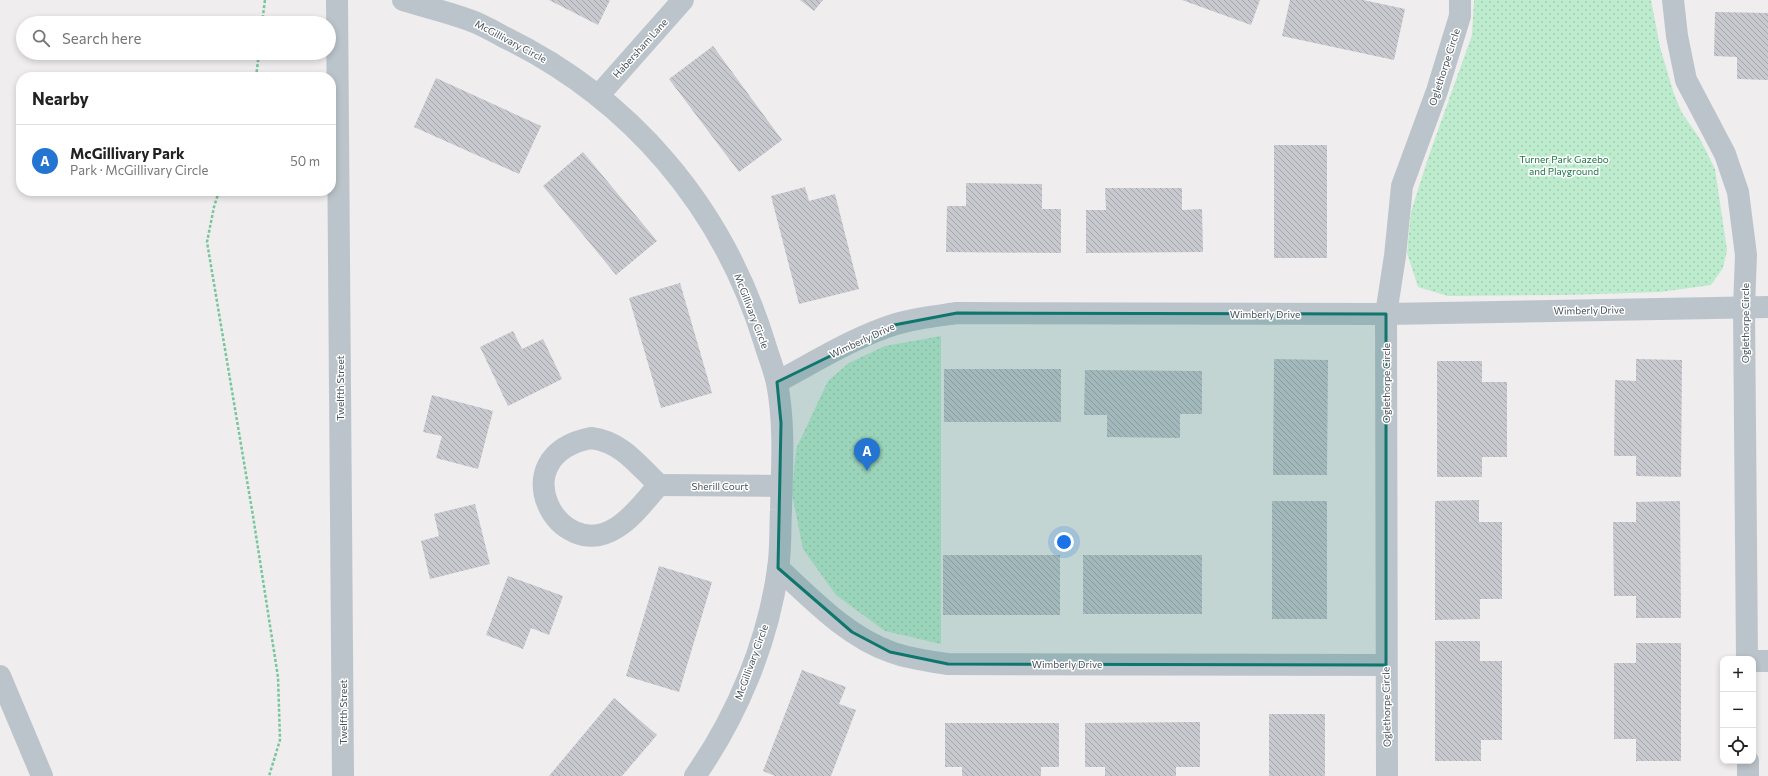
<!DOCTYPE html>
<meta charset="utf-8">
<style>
body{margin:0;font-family:Commissioner,sans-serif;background:#f6f6f6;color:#222}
.controls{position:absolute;right:12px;bottom:12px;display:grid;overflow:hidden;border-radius:8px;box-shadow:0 2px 6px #0003}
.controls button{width:36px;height:36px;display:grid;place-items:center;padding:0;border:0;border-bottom:1px solid #e0e0e0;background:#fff;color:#222;font:20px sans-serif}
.you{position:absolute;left:1064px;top:542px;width:14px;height:14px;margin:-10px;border:3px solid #fff;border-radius:50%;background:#1a73e8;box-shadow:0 0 0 6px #1a73e833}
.badge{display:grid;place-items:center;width:26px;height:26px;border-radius:50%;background:#2475d1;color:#fff;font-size:13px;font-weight:700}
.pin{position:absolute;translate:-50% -33px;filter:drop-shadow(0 1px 2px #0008)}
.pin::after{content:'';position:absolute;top:21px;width:14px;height:12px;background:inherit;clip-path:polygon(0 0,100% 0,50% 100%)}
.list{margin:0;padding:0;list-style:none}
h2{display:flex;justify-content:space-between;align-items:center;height:52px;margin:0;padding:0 16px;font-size:17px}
h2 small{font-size:13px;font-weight:400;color:#767676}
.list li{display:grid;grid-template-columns:26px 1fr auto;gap:12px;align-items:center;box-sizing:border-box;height:72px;padding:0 16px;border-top:1px solid #e0e0e0}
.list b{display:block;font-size:15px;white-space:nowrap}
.list p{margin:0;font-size:13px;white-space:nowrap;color:#767676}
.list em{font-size:13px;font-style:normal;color:#767676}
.icon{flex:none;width:22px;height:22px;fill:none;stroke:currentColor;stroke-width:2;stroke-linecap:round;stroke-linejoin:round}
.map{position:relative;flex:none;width:1768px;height:776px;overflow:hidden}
.search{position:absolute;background:#fff;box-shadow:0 2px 6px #0003;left:16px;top:16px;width:320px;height:44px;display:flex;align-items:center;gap:10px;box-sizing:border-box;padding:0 14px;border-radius:22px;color:#767676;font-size:15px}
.panel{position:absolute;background:#fff;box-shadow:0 2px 6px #0003;left:16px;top:72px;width:320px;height:124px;border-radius:16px}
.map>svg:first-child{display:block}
.park{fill:url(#park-dots)}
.building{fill:url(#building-back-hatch)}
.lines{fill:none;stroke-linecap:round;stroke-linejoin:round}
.path{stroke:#77c69d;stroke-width:2.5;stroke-dasharray:3 2;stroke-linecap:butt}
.minor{stroke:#bcc4cb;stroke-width:22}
.marked{fill:#0f766e;fill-opacity:0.2;stroke:#0f766e;stroke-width:3;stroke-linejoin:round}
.labels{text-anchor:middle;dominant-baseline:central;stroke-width:3;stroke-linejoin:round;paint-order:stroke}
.street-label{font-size:10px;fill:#465059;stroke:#fff}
.park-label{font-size:10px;fill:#1c7446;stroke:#fff}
</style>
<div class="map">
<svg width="1768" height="776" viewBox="0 0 1768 776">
<defs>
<pattern id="park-dots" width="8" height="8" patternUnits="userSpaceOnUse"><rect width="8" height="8" fill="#bdebcd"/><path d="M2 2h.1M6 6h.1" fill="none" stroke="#a4cbb2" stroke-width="1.8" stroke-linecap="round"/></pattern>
<pattern id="building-back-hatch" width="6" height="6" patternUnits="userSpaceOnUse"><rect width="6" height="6" fill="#c7c9cf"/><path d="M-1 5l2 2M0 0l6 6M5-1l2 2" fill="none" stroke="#a3a6ab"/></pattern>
</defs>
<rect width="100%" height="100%" fill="#efeded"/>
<g class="park">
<path d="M1474 0H1651L1660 47 1674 94 1682 113 1700 139 1715 169 1727 250 1723 268 1711 285 1660 292 1568 295 1448 296 1418 287 1407 253 1411 212 1427 161 1472 35Z"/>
<path d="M941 336V644L885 631 836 595 803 549 792 494 796 449 828 381 849 363 885 346Z"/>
</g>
<g class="building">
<path d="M549 0H610L598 25Z"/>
<path d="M800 0H823L814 11Z"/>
<path d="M1182 0H1260L1251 25Z"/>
<path d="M1290 0H1363L1405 9 1394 60 1282 36Z"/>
<path d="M1715 12 1768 13V80L1737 79V57L1714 56Z"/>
<path d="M713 46 782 140 739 172 669 79Z"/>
<path d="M436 78 541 126 519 174 414 127Z"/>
<rect x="1274" y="145" width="53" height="113"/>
<path d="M583 152 657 241 616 275 543 186Z"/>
<path d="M966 183 1042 184V209H1061V253L946 252 947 206H966Z"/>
<path d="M805 187 809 201 835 194 859 289 799 304 771 196Z"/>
<path d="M1105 188H1182V210L1202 209 1203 252 1086 253V210H1106Z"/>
<path d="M680 283 712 393 661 408 629 298Z"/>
<path d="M513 331 522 349 543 339 562 379 508 406 480 347Z"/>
<path d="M1274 359 1328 360 1327 475H1273Z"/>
<path d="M1636 359 1682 360 1681 477 1636 476V456H1614L1615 380 1636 381Z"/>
<path d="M1437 361H1482V382H1507V457H1482V477H1437Z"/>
<rect x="944" y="369" width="117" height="53"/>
<path d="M1085 370 1202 371V414H1180V438L1107 437V415H1084Z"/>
<path d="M432 395 493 411 478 469 436 458 442 436 423 432Z"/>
<path d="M1479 500V522H1502V599H1480V619L1435 620V501Z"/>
<rect x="1272" y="501" width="55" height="118"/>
<path d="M1680 501 1681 618H1636V596H1614L1613 522H1636V502Z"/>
<path d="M475 504 490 564 430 579 421 541 439 536 434 514Z"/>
<rect x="943" y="555" width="117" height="60"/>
<rect x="1083" y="555" width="119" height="59"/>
<path d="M659 566 712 582 679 692 626 676Z"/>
<path d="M508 576 563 596 549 635 531 628 523 649 486 635Z"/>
<path d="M1435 641H1480V661H1502V740H1481V761H1435Z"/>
<path d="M1636 643H1681V761H1636V739H1614V663H1636Z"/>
<path d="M802 670 846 687 839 704 856 710 831 776H775L763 771Z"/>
<path d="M614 698 657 735 622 776H549Z"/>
<rect x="1269" y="714" width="56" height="62"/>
<path d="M1200 722V767H1176V776H1105V767H1085V723Z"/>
<path d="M945 723H1059V767H1041V776H962V767H945Z"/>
</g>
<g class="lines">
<g class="path">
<path d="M262 23 265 0"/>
<path d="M256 77 259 53"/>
<path d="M219 191 214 207 207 242 253 516 278 677 280 740 269 776"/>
</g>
<g class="minor">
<path d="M337 0 343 776"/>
<path d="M403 0C425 7 448 12 469 20 481 24 493 31 504 37 631 99 722 206 764 341 768 355 774 369 777 383 785 424 782 468 781 510 780 529 781 550 778 569 768 642 737 716 695 776"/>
<path d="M1673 0 1677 36 1686 80 1725 154 1738 192 1746 255 1744 307 1747 659"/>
<path d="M598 96 683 0"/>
<path d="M777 382C815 362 854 337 896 324 916 318 936 316 957 313L1386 314 1768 307"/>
<path d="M591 438C622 442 637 464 659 485 646 499 633 518 616 528 558 565 500 456 591 438Z"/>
<path d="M659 485 781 486"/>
<path d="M778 568C812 599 846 636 891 652 910 659 928 661 948 664L1386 665"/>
<path d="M1753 661H1768"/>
<path d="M0 676 42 776"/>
<path d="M1748 761V776"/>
<path d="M1387 776 1386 314 1395 256 1402 186 1437 91 1460 16V0"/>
</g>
</g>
<path class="marked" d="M957 313 1386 314V665L948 664 890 652 852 632 778 568 781 423 777 382 894 325Z"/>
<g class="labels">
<g class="street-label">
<text transform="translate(511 41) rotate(28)">McGillivary Circle</text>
<text transform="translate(640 48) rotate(-48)">Habersham Lane</text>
<text transform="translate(1444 67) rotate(-72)">Oglethorpe Circle</text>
<text transform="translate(1589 310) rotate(-1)">Wimberly Drive</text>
<text transform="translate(752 311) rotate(69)">McGillivary Circle</text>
<text x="1265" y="314">Wimberly Drive</text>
<text transform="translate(1745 323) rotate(-90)">Oglethorpe Circle</text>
<text transform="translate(862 340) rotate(-25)">Wimberly Drive</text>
<text transform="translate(1386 383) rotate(-90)">Oglethorpe Circle</text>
<text transform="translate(340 388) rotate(-90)">Twelfth Street</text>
<text x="720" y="486">Sherill Court</text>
<text transform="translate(751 662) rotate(-70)">McGillivary Circle</text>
<text x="1067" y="664">Wimberly Drive</text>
<text transform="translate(1386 707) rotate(-91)">Oglethorpe Circle</text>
<text transform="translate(343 712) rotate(-90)">Twelfth Street</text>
</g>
<g class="park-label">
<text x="1564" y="159">Turner Park Gazebo<tspan x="1564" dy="12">and Playground</tspan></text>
</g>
</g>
</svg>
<div class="controls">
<button>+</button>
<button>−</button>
<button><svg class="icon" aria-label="locate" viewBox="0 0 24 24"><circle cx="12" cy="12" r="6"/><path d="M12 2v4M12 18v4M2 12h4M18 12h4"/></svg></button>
</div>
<div class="you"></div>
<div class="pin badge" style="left:867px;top:471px">A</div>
<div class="search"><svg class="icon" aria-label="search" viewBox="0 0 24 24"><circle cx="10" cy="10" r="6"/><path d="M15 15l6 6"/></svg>Search here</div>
<section class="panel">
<h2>Nearby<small></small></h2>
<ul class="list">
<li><span class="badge">A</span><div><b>McGillivary Park</b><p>Park · McGillivary Circle</p></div><em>50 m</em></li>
</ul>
</section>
</div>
